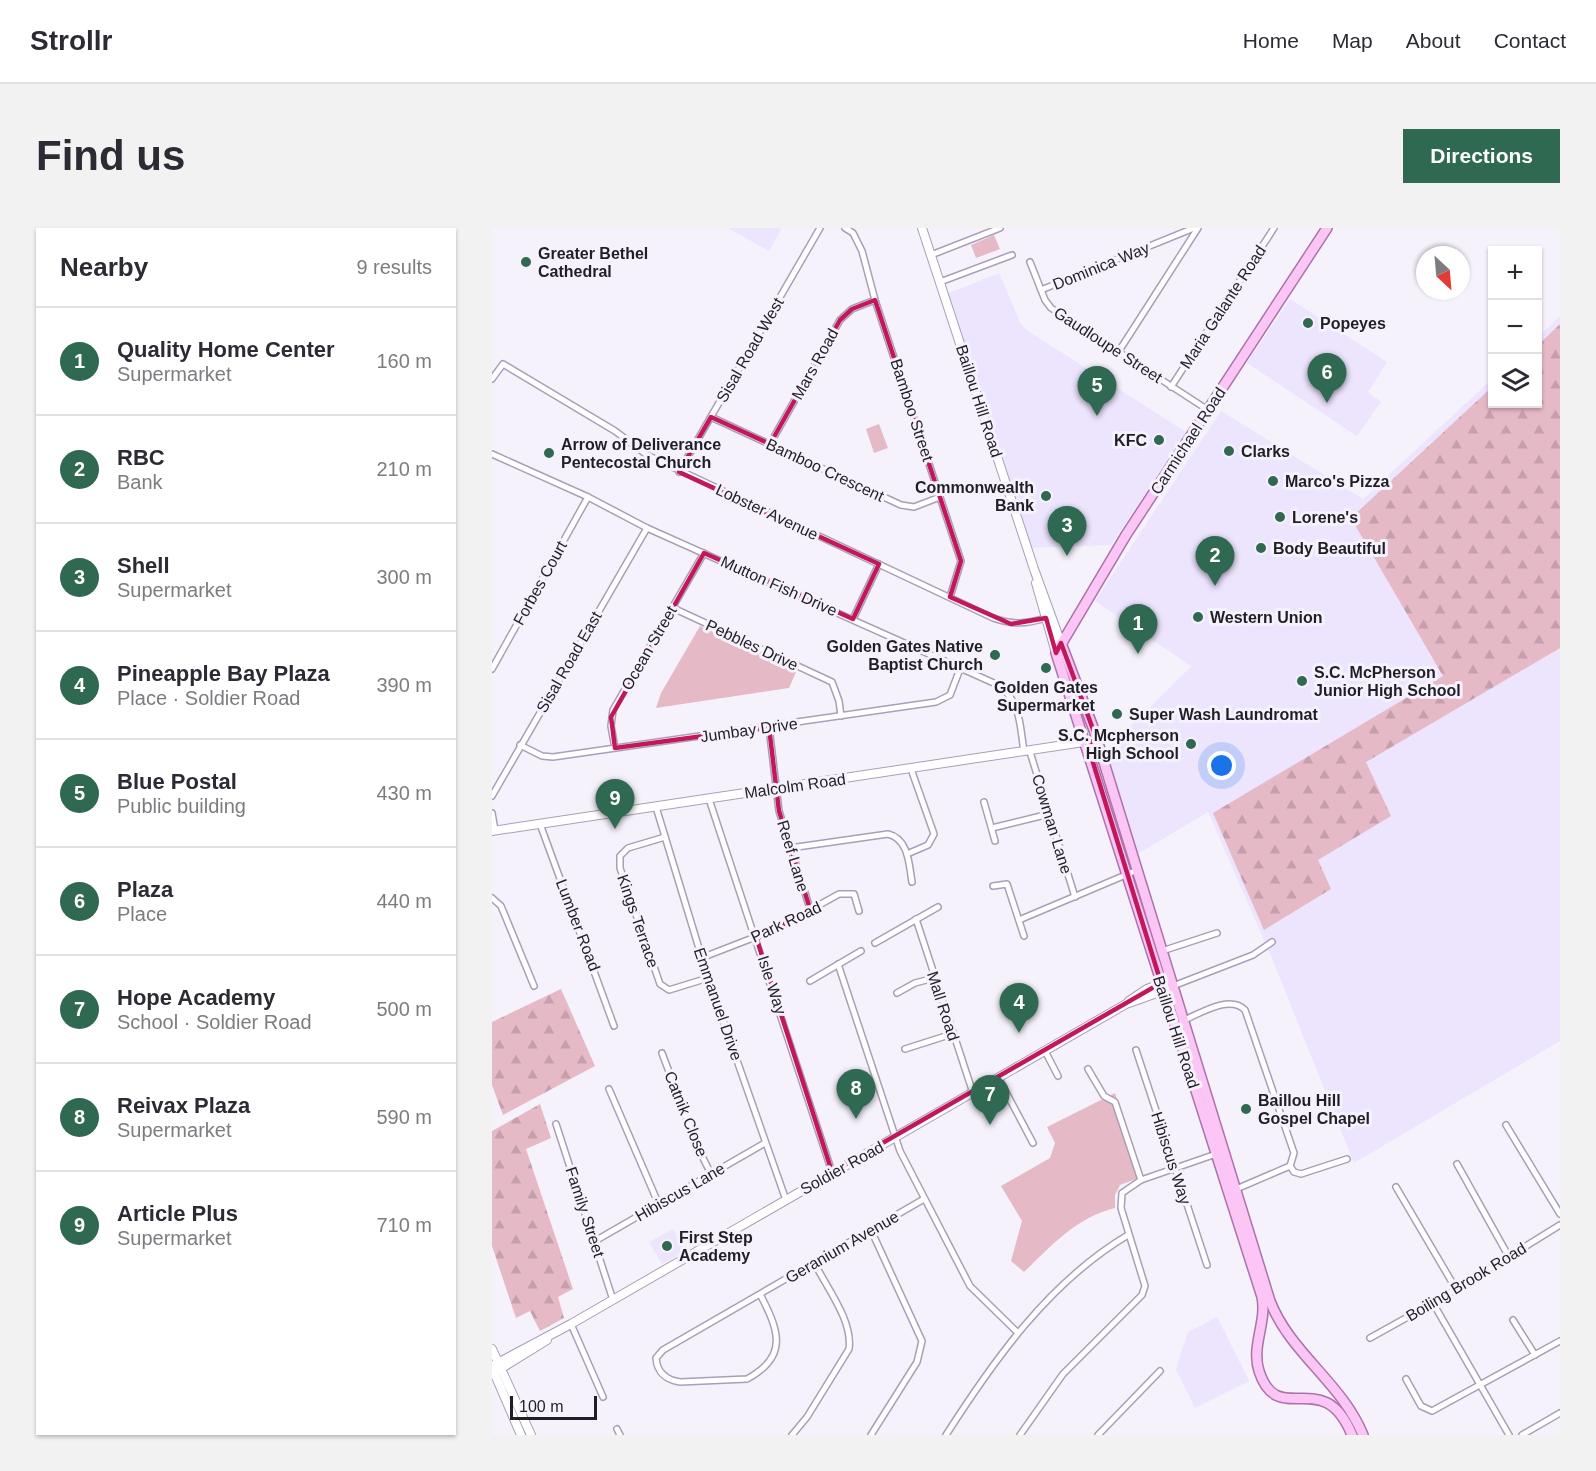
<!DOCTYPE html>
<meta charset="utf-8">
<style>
body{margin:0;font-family:Helvetica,sans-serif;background:#f2f2f3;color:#2b2b33}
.controls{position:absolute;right:18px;top:18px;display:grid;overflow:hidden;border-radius:0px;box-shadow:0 2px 4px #0004}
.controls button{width:54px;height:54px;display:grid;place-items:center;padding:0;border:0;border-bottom:2px solid #e1e1e2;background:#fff;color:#2b2b33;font:30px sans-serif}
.compass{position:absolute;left:924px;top:18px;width:54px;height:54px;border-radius:50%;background:#fff;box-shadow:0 2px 4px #0004;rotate:154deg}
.scale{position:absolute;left:18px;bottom:15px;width:87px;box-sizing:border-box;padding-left:6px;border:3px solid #211e27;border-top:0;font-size:16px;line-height:21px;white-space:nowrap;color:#211e27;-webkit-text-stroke:4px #f6f2fc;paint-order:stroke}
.you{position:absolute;left:730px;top:538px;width:21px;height:21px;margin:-15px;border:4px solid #fff;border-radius:50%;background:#1a73e8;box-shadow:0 0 0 9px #1a73e833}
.badge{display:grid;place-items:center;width:39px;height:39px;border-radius:50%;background:#2f6951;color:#fff;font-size:20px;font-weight:700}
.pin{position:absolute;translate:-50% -50px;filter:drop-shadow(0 2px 3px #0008)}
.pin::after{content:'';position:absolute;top:32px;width:21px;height:18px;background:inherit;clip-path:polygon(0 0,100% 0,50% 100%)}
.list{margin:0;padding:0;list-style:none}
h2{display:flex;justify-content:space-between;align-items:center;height:78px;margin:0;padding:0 24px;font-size:26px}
h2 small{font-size:20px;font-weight:400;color:#7c7c81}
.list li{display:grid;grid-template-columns:39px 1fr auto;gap:18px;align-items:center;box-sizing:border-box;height:108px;padding:0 24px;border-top:2px solid #e1e1e2}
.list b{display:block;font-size:22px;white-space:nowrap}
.list p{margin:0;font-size:20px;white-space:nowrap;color:#7c7c81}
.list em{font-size:20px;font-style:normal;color:#7c7c81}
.icon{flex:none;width:33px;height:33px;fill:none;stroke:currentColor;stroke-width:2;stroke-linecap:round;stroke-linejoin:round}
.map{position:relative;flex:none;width:1068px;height:1207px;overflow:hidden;border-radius:0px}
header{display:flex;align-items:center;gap:36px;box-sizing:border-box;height:84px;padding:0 30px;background:#fff;border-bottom:2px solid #e1e1e2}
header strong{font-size:28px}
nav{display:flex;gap:33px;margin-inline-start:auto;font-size:21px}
.intro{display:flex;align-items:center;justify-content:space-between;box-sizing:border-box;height:144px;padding:0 36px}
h1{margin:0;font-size:42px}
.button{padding:15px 27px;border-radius:0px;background:#2f6951;color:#fff;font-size:21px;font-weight:700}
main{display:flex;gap:36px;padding:0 36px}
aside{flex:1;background:#fff;border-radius:0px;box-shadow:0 2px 4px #0004}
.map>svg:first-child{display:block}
.built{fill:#ede4fe}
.green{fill:#e6b9c7}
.forest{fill:url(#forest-firs)}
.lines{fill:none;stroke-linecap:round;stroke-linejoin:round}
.street-casing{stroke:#a99fb8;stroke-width:8}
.secondary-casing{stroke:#a99fb8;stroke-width:10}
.primary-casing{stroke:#ad72aa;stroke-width:12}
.street{stroke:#fff;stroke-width:5}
.secondary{stroke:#fff;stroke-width:8}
.primary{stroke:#fbc5f6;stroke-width:9}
.marked{fill:none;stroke:#c2185b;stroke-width:4.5;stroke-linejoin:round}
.poi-dot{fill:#2f6951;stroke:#f6f2fc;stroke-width:2}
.labels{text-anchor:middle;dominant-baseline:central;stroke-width:6;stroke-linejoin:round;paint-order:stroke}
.poi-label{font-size:16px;font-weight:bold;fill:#211e27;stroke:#f6f2fc;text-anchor:start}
.street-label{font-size:16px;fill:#211e27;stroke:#f6f2fc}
</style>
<header>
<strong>Strollr</strong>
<nav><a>Home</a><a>Map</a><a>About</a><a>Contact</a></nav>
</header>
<div class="intro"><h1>Find us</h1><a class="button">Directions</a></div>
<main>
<aside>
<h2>Nearby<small>9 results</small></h2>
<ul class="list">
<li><span class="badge">1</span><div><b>Quality Home Center</b><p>Supermarket</p></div><em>160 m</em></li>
<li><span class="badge">2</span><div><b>RBC</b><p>Bank</p></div><em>210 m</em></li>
<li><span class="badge">3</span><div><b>Shell</b><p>Supermarket</p></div><em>300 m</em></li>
<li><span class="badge">4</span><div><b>Pineapple Bay Plaza</b><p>Place · Soldier Road</p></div><em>390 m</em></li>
<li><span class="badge">5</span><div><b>Blue Postal</b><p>Public building</p></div><em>430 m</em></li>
<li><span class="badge">6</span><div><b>Plaza</b><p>Place</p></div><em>440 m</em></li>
<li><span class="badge">7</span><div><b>Hope Academy</b><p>School · Soldier Road</p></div><em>500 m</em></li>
<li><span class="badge">8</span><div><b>Reivax Plaza</b><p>Supermarket</p></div><em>590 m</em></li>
<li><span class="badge">9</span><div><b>Article Plus</b><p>Supermarket</p></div><em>710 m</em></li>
</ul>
</aside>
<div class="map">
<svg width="1068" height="1207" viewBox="0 0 1068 1207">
<defs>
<pattern id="forest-firs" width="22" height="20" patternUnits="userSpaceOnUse" patternTransform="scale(1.5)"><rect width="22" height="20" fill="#e6b9c7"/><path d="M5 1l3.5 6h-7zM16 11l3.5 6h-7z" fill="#c59fab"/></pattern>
</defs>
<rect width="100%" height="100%" fill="#f6f2fc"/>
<g class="built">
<path d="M236 0H290L277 23Z"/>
<path d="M507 45 529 96 536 103 694 204 619 317 536 320 454 66Z"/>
<path d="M798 71 895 134 876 164 889 174 865 208 755 135Z"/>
<path d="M1068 88V813L862 935 779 728 716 584 644 627 612 524 704 434 699 438 603 373 729 183 871 271 1000 151V176H1046V109Z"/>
<path d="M181 1001 193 1023 170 1036 157 1014Z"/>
<path d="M725 1089 757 1153 703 1180 684 1141 696 1104Z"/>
</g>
<g class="green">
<path d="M502 7 508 21 484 30 479 17Z"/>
<path d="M387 196 396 220 382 225 374 201Z"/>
<path d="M208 398 304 444 297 460 164 480 169 465Z"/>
<path d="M623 865 649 949 628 957 623 967V980C585 989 560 1017 532 1044L519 1033 530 993 509 958 558 930 563 915 555 899Z"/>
</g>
<g class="forest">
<path d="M1068 96V420L874 534 899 588 826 632 839 661 772 702 721 585 951 448 859 290 1000 159V176H1046V117Z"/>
<path d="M69 761 103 838 11 887 0 857V794Z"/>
<path d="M48 876 59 910 34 921 81 1061 66 1069 72 1090 48 1103 38 1083 24 1090 0 1018V903Z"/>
</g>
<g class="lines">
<defs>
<g id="street">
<path d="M353 0 361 5 370 23 383 72 469 333 458 369"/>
<path d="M439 27 508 0"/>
<path d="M538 34 553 72 559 80 716 182"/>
<path d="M448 54 520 27"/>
<path d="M549 62 702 0"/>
<path d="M627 123 706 0"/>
<path d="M0 151 11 136 123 203 155 227 501 390C521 397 533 396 554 390"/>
<path d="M679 159 782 0"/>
<path d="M219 189 409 277 422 279 448 269"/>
<path d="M278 216 348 92 360 81 383 72"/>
<path d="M0 226 96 269 155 300 504 456C529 471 528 498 532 524"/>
<path d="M187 244 328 0"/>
<path d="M181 380 340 454 347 473 349 488"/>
<path d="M361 391 387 336"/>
<path d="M0 441 96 269"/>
<path d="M277 499 287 583 319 684"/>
<path d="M28 517 50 528 61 529 444 474 458 467 468 441"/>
<path d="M123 520 119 498 121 482 212 325"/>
<path d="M538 524 583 669"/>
<path d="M0 568 155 300"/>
<path d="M217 571 340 944"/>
<path d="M492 574 503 613"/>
<path d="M164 579 216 750 294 972"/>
<path d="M0 585 3 602"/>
<path d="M48 596 122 798"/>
<path d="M500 600 557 586"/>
<path d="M173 609 136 620 128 628V640L168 756 177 762 216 750"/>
<path d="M298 620 396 606C417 611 417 637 420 654"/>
<path d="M415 626 436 617 442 606 419 541"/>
<path d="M501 658 515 656 532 708"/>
<path d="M0 670 9 678 42 758"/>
<path d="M424 691 481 865"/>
<path d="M527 692 643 643"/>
<path d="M383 715 446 679"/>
<path d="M670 723 725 705"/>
<path d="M209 730 284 701 347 666H362L367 683"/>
<path d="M346 736 408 923 478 1058 525 1104"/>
<path d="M318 753 369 723"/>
<path d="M681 758 761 727 780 714"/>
<path d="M405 765 423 755 442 750"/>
<path d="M690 793C707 786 738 766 753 782L802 925 798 938 742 962"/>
<path d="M413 821 460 806"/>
<path d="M644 822 715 1037"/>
<path d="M553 823 566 848"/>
<path d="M170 825 204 916 219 946"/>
<path d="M596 841 612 868 623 874 649 952"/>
<path d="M507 851 541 915"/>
<path d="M117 861 167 977"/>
<path d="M64 896 121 1072"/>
<path d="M1014 897 1068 986"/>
<path d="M965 936 1017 1029"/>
<path d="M798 938 802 944 809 946 855 931"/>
<path d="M904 959 964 1061"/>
<path d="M103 1013 273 915"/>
<path d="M268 1066C286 1101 298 1128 255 1151L188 1154C175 1152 165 1145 164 1130L171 1122 432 971"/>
<path d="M941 1075 1017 1207"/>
<path d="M1021 1092 1043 1127"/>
<path d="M79 1096 111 1169"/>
<path d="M878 1110 948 1071 1068 997"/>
<path d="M914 1151 929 1178 940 1183 1068 1113"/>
<path d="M125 1201 128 1207"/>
<path d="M300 1207 315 1189 357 1121C361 1093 335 1060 323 1036"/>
<path d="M379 1207 425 1134 430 1113 379 1002"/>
<path d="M454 1207C502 1132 557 1054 636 1007"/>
<path d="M528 1207 571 1146 650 1067 653 1058 629 980 630 965 649 952 724 926"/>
<path d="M606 1207 668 1143"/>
<path d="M1030 1207 1068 1185"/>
</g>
<g id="secondary">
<path d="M430 0 542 341 569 415"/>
<path d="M544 355 564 425"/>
<path d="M0 603 605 512"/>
<path d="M637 773 655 761 674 754"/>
<path d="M0 1121 39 1207"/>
<path d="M0 1138 79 1096 634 776 676 761"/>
<path d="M1 1142 29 1207"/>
<path d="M0 1146 55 1112"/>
</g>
<g id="primary">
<path d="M835 0 634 307 564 425 770 1069C775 1094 759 1118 767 1143 786 1202 831 1136 860 1207"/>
<path d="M569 415 602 502 778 1073C798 1125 850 1155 871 1207"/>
</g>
</defs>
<use href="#street" class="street-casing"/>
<use href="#secondary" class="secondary-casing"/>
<use href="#primary" class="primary-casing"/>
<use href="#street" class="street"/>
<use href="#secondary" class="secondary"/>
<use href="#primary" class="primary"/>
</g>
<path class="marked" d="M383 72 469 333 458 369 519 396 554 390 564 425 569 415 605 512 595 515 669 755 340 944 264 709 319 684 287 583 277 499 123 520 119 489 212 325 361 391 387 336 187 244 219 189 278 216 348 92 360 81Z"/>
<g class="poi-dot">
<circle cx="34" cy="34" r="6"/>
<circle cx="816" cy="95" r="6"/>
<circle cx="667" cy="212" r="6"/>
<circle cx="737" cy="223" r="6"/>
<circle cx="57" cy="225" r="6"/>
<circle cx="781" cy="253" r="6"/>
<circle cx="554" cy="268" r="6"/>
<circle cx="788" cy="289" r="6"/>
<circle cx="769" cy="320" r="6"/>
<circle cx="706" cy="389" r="6"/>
<circle cx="503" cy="427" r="6"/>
<circle cx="554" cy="440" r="6"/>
<circle cx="810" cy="453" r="6"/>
<circle cx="625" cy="486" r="6"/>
<circle cx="699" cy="516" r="6"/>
<circle cx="754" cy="881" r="6"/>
<circle cx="175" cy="1018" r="6"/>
</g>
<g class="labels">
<g class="poi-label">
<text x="46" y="25">Greater Bethel<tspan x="46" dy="18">Cathedral</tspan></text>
<text x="828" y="95">Popeyes</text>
<text x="655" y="212" text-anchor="end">KFC</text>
<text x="69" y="216">Arrow of Deliverance<tspan x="69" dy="18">Pentecostal Church</tspan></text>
<text x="749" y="223">Clarks</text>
<text x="793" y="253">Marco's Pizza</text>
<text x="542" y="259" text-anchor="end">Commonwealth<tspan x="542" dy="18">Bank</tspan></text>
<text x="800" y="289">Lorene's</text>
<text x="781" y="320">Body Beautiful</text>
<text x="718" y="389">Western Union</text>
<text x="491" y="418" text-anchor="end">Golden Gates Native<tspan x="491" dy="18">Baptist Church</tspan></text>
<text x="822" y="444">S.C. McPherson<tspan x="822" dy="18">Junior High School</tspan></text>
<text x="554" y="459" text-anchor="middle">Golden Gates<tspan x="554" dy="18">Supermarket</tspan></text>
<text x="637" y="486">Super Wash Laundromat</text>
<text x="687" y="507" text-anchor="end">S.C. Mcpherson<tspan x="687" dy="18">High School</tspan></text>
<text x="766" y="872">Baillou Hill<tspan x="766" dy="18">Gospel Chapel</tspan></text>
<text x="187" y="1009">First Step<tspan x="187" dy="18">Academy</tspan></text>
</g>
<g class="street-label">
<text transform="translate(609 38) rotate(-22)">Dominica Way</text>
<text transform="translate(731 79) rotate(-57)">Maria Galante Road</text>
<text transform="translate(616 117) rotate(33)">Gaudloupe Street</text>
<text transform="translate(258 122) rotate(-60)">Sisal Road West</text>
<text transform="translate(323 136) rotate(-61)">Mars Road</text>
<text transform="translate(487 173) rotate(72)">Baillou Hill Road</text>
<text transform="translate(420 182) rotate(72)">Bamboo Street</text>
<text transform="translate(696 213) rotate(-57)">Carmichael Road</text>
<text transform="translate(333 242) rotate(25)">Bamboo Crescent</text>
<text transform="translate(275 284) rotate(25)">Lobster Avenue</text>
<text transform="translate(48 355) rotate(-61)">Forbes Court</text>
<text transform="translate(287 358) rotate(24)">Mutton Fish Drive</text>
<text transform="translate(260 417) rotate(25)">Pebbles Drive</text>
<text transform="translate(157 420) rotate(-60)">Ocean Street</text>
<text transform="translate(77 434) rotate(-60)">Sisal Road East</text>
<text transform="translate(257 502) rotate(-8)">Jumbay Drive</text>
<text transform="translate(303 558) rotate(-8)">Malcolm Road</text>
<text transform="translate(560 596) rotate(73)">Cowman Lane</text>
<text transform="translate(301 628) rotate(73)">Reef Lane</text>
<text transform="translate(146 693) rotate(71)">Kings Terrace</text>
<text transform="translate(294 694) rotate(-25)">Park Road</text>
<text transform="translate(86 697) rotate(69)">Lumber Road</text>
<text transform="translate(280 757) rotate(72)">Isle Way</text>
<text transform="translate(226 776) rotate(71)">Emmanuel Drive</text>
<text transform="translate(451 778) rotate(72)">Mall Road</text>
<text transform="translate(684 804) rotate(72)">Baillou Hill Road</text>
<text transform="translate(194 886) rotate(68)">Catnik Close</text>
<text transform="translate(679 930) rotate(72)">Hibiscus Way</text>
<text transform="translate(350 940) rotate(-29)">Soldier Road</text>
<text transform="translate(188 964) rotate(-30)">Hibiscus Lane</text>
<text transform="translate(93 984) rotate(72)">Family Street</text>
<text transform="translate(350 1019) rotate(-30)">Geranium Avenue</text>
<text transform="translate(974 1054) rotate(-31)">Boiling Brook Road</text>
</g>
</g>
</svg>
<div class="controls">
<button>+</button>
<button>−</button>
<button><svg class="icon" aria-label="layers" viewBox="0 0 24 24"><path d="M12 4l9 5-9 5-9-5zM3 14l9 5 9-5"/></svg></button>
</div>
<svg class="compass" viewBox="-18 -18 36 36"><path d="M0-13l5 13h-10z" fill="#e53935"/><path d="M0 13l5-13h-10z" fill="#7c7c81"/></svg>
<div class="scale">100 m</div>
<div class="you"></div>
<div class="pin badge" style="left:646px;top:426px">1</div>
<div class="pin badge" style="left:723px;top:358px">2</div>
<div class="pin badge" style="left:575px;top:328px">3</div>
<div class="pin badge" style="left:527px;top:805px">4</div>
<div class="pin badge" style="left:605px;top:188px">5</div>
<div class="pin badge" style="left:835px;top:175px">6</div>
<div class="pin badge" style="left:498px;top:897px">7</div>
<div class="pin badge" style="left:364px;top:891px">8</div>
<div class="pin badge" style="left:123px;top:601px">9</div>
</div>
</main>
